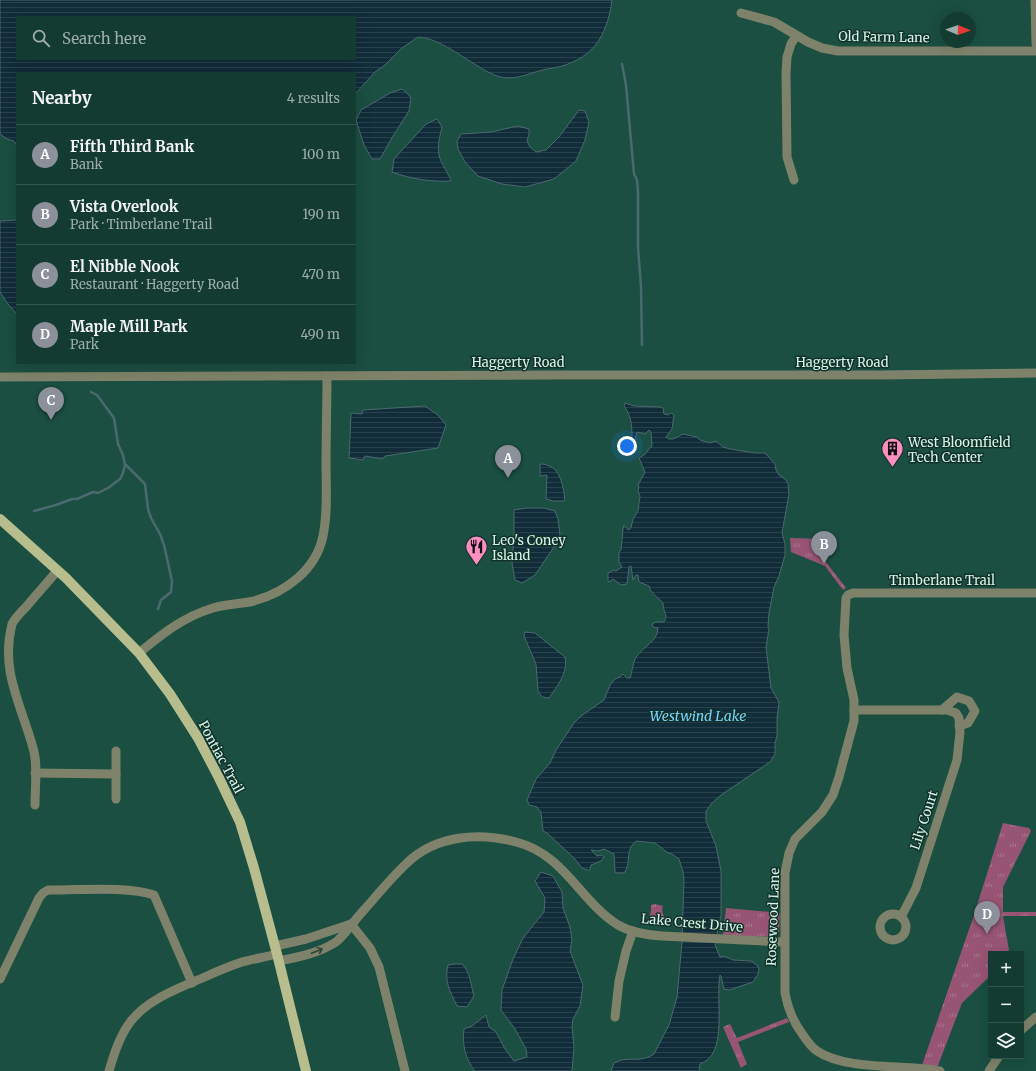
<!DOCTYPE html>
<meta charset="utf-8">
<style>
body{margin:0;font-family:Merriweather,serif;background:#21463d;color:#f1f3f6}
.controls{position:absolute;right:12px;bottom:12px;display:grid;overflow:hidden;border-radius:0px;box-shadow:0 4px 16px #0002}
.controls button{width:36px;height:36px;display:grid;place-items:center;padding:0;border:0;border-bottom:1px solid #33554d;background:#143b31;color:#f1f3f6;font:20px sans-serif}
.compass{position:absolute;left:940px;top:12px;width:36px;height:36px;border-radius:50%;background:#143b31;box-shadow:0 4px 16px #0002;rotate:92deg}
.you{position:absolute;left:627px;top:446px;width:14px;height:14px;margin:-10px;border:3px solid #fff;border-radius:50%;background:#1a73e8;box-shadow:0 0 0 6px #1a73e833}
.badge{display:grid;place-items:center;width:26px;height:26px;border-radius:50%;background:#8c9099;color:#fff;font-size:13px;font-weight:700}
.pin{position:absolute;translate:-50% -33px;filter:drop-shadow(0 1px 2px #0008)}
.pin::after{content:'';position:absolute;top:21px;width:14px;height:12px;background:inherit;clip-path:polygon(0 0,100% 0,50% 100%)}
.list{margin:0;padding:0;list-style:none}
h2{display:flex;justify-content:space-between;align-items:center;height:52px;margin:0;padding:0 16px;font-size:17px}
h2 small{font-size:13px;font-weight:400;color:#9dadab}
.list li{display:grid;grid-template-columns:26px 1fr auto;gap:12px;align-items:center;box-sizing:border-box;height:60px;padding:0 16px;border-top:1px solid #33554d}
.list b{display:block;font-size:15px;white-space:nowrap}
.list p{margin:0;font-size:13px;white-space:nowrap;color:#9dadab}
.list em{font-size:13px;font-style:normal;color:#9dadab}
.icon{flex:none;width:22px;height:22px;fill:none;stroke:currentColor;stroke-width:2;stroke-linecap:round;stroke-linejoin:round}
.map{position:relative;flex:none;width:1036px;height:1071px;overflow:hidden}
.search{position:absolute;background:#143b31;box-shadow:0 4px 16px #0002;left:16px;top:16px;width:340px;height:44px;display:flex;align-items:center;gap:10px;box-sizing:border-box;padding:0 14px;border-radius:0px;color:#9dadab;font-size:15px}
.panel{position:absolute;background:#143b31;box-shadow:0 4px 16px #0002;left:16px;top:72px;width:340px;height:292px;border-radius:0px}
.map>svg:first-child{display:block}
.park{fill:url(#park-tufts)}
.water{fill:url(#water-rules);stroke:#4b696e;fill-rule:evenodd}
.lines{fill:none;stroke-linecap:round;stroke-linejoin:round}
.stream{stroke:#4b696e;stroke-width:2.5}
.minor{stroke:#7f826a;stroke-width:9}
.major{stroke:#b8bd8d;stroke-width:10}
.oneway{stroke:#2f4539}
.labels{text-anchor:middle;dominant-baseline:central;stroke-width:3;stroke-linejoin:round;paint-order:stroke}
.street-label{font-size:13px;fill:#d3f5e9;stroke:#143129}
.poi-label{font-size:13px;fill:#d3f5e9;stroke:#143129;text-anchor:start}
.water-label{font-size:14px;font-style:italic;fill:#76d1fe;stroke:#143129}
</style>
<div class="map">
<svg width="1036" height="1071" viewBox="0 0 1036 1071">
<defs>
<pattern id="park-tufts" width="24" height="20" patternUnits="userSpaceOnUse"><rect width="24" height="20" fill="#975573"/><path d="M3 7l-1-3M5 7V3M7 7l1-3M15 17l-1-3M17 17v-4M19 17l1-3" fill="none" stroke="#a9768e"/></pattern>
<pattern id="water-rules" width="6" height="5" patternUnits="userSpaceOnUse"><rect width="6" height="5" fill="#112d3a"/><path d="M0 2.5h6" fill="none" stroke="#28424d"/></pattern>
</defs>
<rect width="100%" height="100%" fill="#1a4f41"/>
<g class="park">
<path d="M790 538 826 539V562L846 588 843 590 825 566 791 552Z"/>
<path d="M1003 823 1029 828 1031 831 1003 887V912H1036V916H1003L1009 950 1006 954H991V975L962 1003 937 1068 922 1065 973 918Z"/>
<path d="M655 904 663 906C661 912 663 916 667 920V922L656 920 650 922 648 921 651 911V905Z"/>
<path d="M726 908 780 913 779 932 773 937 723 935Z"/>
<path d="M787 1018 789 1022 738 1042 747 1064 741 1068 723 1027 730 1024 737 1038Z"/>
</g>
<g class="water">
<path d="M0 0H612C608 29 598 53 568 64 559 68 548 68 539 71 525 75 512 81 497 76 473 67 443 38 418 37L402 48 385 65 375 72 355 94V73H17V146L14 141 7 139 0 134ZM17 17H355V59H17Z"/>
<path d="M402 89 408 94 411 98 409 111 393 136 380 159H372L364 145 356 120 361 110 390 93Z"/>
<path d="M579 110 585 111 589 122 585 140 576 161 554 179 525 187 502 184 478 176 465 162 458 149 457 141 461 134 491 132 518 126 529 129V134L527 141 530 147 536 152 546 150 559 137Z"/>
<path d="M437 119 442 127C440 136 437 146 439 155 441 164 448 172 451 181 431 182 411 179 392 172L394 159 426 124Z"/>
<path d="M17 220V314L8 304 0 292V221Z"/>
<path d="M625 403 634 406 661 407 663 408 664 414 668 415 671 413 674 415 672 429 666 437 669 439H673L683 434 697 437 700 440 710 443 716 441 723 447 730 449 755 453H765L775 464 776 470 779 475 785 479 788 483 789 494 782 533 785 544V555L779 576 774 587 769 613 768 626 769 629 766 647 771 688 779 702 777 719V736L775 743V754L770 762 721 795 712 803 706 811V821L716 846 721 871V915L715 945 720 957 724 956 733 960 751 961 757 965 759 969 758 974 753 982 729 990 724 989 721 976 720 975C715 998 729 1055 700 1064L699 1071H611L614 1063C627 1055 640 1064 654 1054L669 1025 677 997 682 942 684 879 683 872 679 859 672 854 668 853 655 843 636 841C624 851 632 863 624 873H616L615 872 614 854 604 849 598 851 591 850 597 856 602 855 604 857 601 861 591 865 590 870H587L582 868 574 858 547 833 543 831 541 812 537 807 529 805 527 800 536 779 550 763 556 750 574 723 581 716 604 700 610 685 615 679 620 677 623 674 627 678H630C633 670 632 663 637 656 643 647 658 641 658 628L653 627 652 624 656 622H664C667 617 666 615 664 610 664 609 663 604 663 603 658 597 651 594 649 586L639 582 638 575H636L633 580 631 566 629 567 627 584 621 585 613 579 609 582 608 581V573L614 570 616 571 622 567 619 562V552L621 550 623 529 624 525 628 530 631 528 633 519 638 511 640 496 638 491 639 486 638 485 645 472 639 458 644 455 652 446 651 432 649 430 645 434 637 432 634 443 632 446C632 432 633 417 624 406Z"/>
<path d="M425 406 438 415 446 425 438 448 385 456 383 459 365 456 363 460 349 458 351 413 362 414 363 410Z"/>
<path d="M540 464C560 464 563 484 565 501H553L546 499 547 475 540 476Z"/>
<path d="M527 508H544L555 511 558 519 560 534 556 544 535 575 522 583 515 580 512 563 514 538V510Z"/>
<path d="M525 632 535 633 565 657C568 673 558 685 549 698L542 697 538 691 536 664 524 636Z"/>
<path d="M541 872 553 876 562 892 563 908 570 927 572 940 570 951 583 985 580 1006 573 1019 572 1026 574 1048 572 1071H475C465 1059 462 1044 464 1029L472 1026 486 1015 489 1027 496 1032 505 1049 514 1061 527 1057 526 1049 515 1029 501 1010 502 990 513 959 523 938 544 912 545 898 535 881Z"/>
<path d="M455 964H462C470 971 471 986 474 996L467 1007 457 1006C450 991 444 982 448 965Z"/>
</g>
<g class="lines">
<g class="stream">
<path d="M622 64 626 85 634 174 637 180 638 192V247L641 287 642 345"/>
<path d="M126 465 145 484 148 509 151 518 160 534 164 545 172 581 171 592 161 600 158 609"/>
<path d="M34 511 56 505 72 499H77L93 492 98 493 108 488 120 479 123 473 125 465 123 455 118 444 114 418 97 395 91 392"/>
</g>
<g class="minor">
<path d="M1035 0 1036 44"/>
<path d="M741 13 774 22 808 42 822 48 838 51H1036"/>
<path d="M794 180 787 157 786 73 787 57 791 44 796 36"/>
<path d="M0 377 559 375H881L1036 373"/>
<path d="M139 653C162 634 183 617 213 608 226 604 241 604 254 601 286 592 316 570 323 536 328 512 326 487 326 463 326 434 327 405 327 376"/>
<path d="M854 710H947L956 713 959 718 960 732 957 760 916 888 901 917"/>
<path d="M942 710 957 697 969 701 975 711 968 723 959 726"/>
<path d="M35 773 116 774"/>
<path d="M116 799V751"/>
<path d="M35 805C35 788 38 763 33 748 21 704 0 671 12 624 15 618 21 612 26 607 36 595 47 583 57 571"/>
<circle cx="893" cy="927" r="13"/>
<path d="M351 924 370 948 379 967 405 1071"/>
<path d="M275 946 306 939 351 924"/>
<path d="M279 961C299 957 319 953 336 942 344 936 356 918 364 910 378 894 392 877 407 863 436 835 479 832 516 842 564 854 580 901 618 925 632 933 647 935 662 936L784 942"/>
<path d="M0 979 39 898 43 893 48 890H55C84 890 128 886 154 895L192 983"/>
<path d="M615 1017 619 981 626 951 633 931"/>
<path d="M1021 1030 1036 1017"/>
<path d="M109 1071C114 1054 120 1035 131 1021 149 998 182 987 207 976 218 971 230 966 242 962 253 959 266 957 277 954"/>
<path d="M940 1071C904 1064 847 1071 817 1051 811 1047 807 1041 803 1035 793 1022 788 1009 785 993V873L789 853 795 839 822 812 833 795 839 777 854 721V700L847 668 844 635 846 598 848 595 853 593H1036"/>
<path d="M989 1071 999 1056"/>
</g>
<path class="major" d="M0 519 66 578 139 653 170 694 198 738 219 778 240 822 254 868 277 954 306 1071"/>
</g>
<defs><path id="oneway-shaft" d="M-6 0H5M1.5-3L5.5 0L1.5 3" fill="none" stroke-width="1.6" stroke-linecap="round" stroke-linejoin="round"/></defs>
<use class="oneway" href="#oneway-shaft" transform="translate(317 951) rotate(-21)"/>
<defs>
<symbol id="building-pin" viewBox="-11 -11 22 30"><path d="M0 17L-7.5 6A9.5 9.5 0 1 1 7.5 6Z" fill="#fd8ec0" stroke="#143129"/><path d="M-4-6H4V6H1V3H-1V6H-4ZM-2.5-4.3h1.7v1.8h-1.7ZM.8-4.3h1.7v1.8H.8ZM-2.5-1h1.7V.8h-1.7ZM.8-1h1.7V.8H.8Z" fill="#111"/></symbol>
<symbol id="restaurant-pin" viewBox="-11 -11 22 30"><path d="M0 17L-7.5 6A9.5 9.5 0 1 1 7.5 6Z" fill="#fd8ec0" stroke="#143129"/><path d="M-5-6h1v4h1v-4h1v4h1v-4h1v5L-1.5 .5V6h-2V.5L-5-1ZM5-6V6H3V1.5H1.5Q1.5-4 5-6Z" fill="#111"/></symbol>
</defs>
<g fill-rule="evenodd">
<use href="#building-pin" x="880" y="436" width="25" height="34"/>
<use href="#restaurant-pin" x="464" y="534" width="25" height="34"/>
</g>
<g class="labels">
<g class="street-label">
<text transform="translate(884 37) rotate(1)">Old Farm Lane</text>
<text x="518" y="362">Haggerty Road</text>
<text x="842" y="362">Haggerty Road</text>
<text x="942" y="580">Timberlane Trail</text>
<text transform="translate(221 757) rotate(62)">Pontiac Trail</text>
<text transform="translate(924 820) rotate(-72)">Lily Court</text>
<text transform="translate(773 917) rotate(-88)">Rosewood Lane</text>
<text transform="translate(692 923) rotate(5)">Lake Crest Drive</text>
</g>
<g class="poi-label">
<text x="908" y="442">West Bloomfield<tspan x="908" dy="15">Tech Center</tspan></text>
<text x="492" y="540">Leo's Coney<tspan x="492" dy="15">Island</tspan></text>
</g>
<g class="water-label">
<text x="698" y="716">Westwind Lake</text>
</g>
</g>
</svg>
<div class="controls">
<button>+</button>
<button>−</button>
<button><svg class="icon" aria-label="layers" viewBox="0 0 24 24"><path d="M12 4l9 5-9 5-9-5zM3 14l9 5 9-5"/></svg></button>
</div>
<svg class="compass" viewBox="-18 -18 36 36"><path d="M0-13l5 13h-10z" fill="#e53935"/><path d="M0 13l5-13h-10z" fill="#9dadab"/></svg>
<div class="you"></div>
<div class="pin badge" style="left:508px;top:478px">A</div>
<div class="pin badge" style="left:824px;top:564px">B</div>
<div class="pin badge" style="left:51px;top:420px">C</div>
<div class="pin badge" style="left:987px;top:934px">D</div>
<div class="search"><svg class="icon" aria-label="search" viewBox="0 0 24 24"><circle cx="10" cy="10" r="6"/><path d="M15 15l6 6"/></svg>Search here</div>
<section class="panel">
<h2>Nearby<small>4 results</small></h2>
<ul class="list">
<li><span class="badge">A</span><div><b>Fifth Third Bank</b><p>Bank</p></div><em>100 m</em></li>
<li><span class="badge">B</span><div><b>Vista Overlook</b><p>Park · Timberlane Trail</p></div><em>190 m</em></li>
<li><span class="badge">C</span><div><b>El Nibble Nook</b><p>Restaurant · Haggerty Road</p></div><em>470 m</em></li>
<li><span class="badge">D</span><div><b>Maple Mill Park</b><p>Park</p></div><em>490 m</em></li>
</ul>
</section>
</div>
